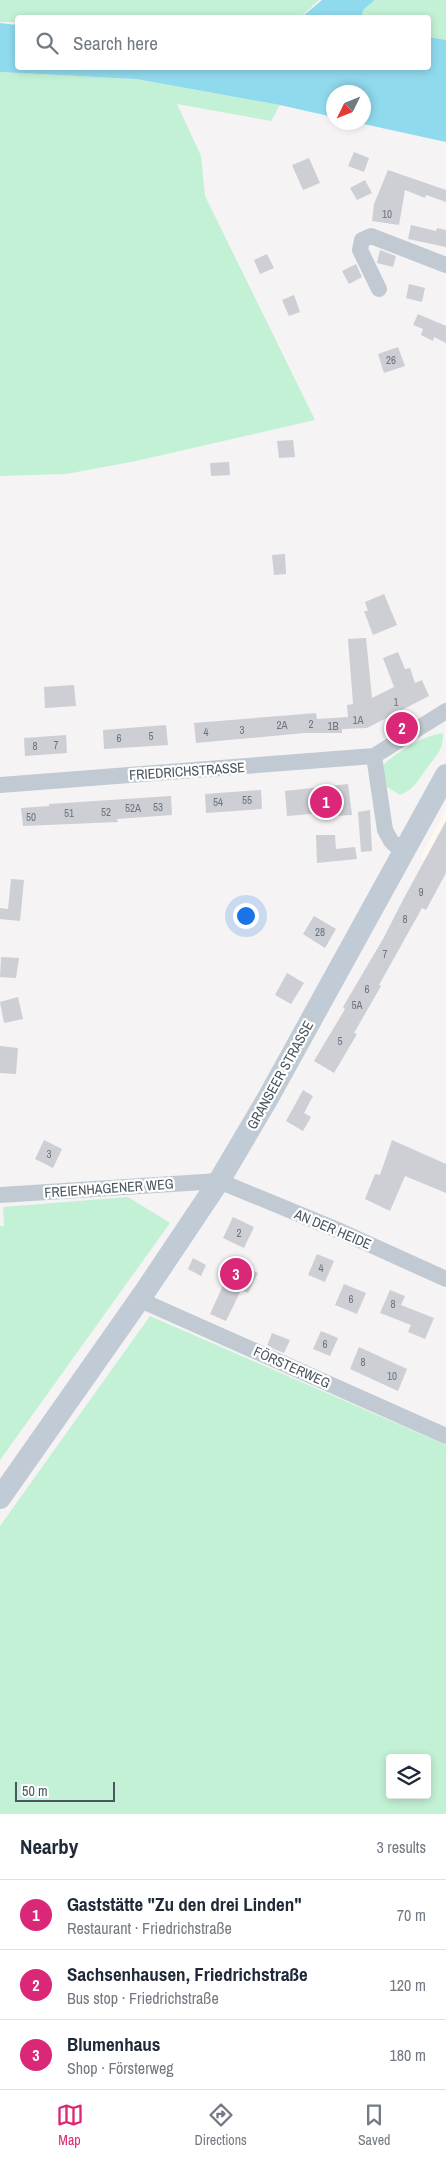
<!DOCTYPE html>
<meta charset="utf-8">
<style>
body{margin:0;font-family:"Archivo Narrow",sans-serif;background:#f2f2f3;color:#1f2937}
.controls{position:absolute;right:15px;bottom:15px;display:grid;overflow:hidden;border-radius:5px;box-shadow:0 2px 8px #0003}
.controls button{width:45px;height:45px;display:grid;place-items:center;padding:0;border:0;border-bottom:1px solid #e0e1e3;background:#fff;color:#1f2937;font:25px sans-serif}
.compass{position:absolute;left:326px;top:85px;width:45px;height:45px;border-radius:50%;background:#fff;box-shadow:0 2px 8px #0003;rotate:227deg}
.scale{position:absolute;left:15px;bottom:12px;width:100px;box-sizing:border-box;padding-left:5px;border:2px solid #4a5661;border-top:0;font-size:14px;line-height:18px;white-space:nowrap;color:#4a5661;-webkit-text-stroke:4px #fff;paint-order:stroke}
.you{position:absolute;left:245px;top:915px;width:18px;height:18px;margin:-12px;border:4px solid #fff;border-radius:50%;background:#1a73e8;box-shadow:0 0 0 8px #1a73e833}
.badge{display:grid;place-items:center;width:32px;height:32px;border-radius:50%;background:#db2777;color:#fff;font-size:16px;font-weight:700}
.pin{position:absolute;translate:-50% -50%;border:2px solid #fff;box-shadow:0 1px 5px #0006}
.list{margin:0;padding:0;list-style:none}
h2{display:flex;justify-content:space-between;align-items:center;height:65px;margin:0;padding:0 20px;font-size:21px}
h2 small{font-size:16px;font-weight:400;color:#747a83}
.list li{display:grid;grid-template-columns:32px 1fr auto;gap:15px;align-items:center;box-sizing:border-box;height:70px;padding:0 20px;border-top:1px solid #e0e1e3}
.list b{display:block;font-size:19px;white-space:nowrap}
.list p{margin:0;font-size:16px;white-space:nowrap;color:#747a83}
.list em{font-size:16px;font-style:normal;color:#747a83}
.icon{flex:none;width:28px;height:28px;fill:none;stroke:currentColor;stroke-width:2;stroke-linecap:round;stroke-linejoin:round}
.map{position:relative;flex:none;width:446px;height:1814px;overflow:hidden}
.search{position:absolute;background:#fff;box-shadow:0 2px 8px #0003;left:15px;right:15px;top:15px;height:55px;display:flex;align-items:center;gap:12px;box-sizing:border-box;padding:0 18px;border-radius:5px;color:#747a83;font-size:19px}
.sheet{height:275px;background:#fff}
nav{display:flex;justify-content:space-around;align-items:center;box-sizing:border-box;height:70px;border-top:1px solid #e0e1e3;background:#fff;font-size:14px;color:#747a83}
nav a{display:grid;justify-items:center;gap:2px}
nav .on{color:#db2777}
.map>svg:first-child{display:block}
.commercial{fill:#fdf9ef}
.green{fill:#c3f1d5;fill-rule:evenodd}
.water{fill:#90daee}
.building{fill:#cdcfd5}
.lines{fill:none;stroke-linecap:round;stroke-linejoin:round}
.street{stroke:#c1cad2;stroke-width:16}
.secondary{stroke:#c1cbd6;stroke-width:22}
.labels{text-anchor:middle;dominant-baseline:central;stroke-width:4.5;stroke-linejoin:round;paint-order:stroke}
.number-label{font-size:11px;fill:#6b747e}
.street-label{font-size:14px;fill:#4a5661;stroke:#fff}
</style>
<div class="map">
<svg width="446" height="1814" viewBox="0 0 446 1814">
<rect width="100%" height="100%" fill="#f5f3f3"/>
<path class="commercial" d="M446 810V872L421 859V855Z"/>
<g class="green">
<path d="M0 0H319L301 17 18 18 17 22H0Z"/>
<path d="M375 0H446V40L429 37 428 18H361L364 9Z"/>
<path d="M0 72 136 79 280 105 271 121 177 104 201 156 205 196 315 420 136 461 66 474 0 476Z"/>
<path d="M443 733C444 749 436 756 427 768 417 781 416 788 400 795L384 785 382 766C397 752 422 736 443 733Z"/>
<path d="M128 1197 170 1223 0 1460V1226H4L3 1207Z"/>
<path d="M150 1316 446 1445V1814H0V1526ZM390 1758H427V1795H390Z"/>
</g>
<g class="water">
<path d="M322 0H375L364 9 361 17H302Z"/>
<path d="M0 23 17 25 18 68H428L429 37 446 40V142L359 123 364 122V92H334L333 117 280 105 136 79 0 72Z"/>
</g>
<g class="building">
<path d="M354 152 369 158 364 172 348 166Z"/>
<path d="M309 158 320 183 303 190 292 165Z"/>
<path d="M388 170 446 190V202L426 195 425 198 405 190 399 225 372 221 374 204Z"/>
<path d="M365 180 372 193 357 200 350 188Z"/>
<path d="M411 225 436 231 437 228 446 230V247L408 239Z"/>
<path d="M380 250 396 256 393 267 377 263Z"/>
<path d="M267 254 274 268 260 274 254 260Z"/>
<path d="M356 264 362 277 349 284 342 271Z"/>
<path d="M409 284 425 288 422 302 406 298Z"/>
<path d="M294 295 300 312 289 316 282 300Z"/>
<path d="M418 314 446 326V343L434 337 433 341 421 335 423 329 413 325Z"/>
<path d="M398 347 405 366 384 373 378 354Z"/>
<path d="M293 440 295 457 279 458 277 441Z"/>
<path d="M229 462 230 475 211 476 210 463Z"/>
<path d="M285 554 286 574 274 575 272 555Z"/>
<path d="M384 594 397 625 373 635 364 611H368L365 602Z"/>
<path d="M366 638 372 698 394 687 383 658 398 652 405 669 410 668 415 683 422 680 429 696 367 728 342 729V733H305L196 743 194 723 316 713 317 719 348 717 347 705 353 704 348 639Z"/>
<path d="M74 685 76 706 45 708 44 687Z"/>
<path d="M166 725 168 745 104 749 103 730Z"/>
<path d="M66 735 67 753 25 756 24 738Z"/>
<path d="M348 784 352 815 334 816V812L287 816 285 791Z"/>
<path d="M261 790 262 809 206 813 205 794Z"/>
<path d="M171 796 172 815 117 819 118 822 23 826 21 808 49 806V804Z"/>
<path d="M370 810 372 851 361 852 358 812Z"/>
<path d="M446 821V873L426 910 422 908 379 985 381 986 354 1033 357 1034 334 1073 314 1061 345 1009 343 1007 383 939 404 898Z"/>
<path d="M316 835H335L336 849 355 847 357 859 317 863Z"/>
<path d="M11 879 24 880 20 921 0 919V908L8 909Z"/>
<path d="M314 916 336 929 325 948 303 934Z"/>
<path d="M1 957 19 958 16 978 0 977Z"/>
<path d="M287 973 304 983 291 1004 275 995Z"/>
<path d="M18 997 23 1019 4 1023 0 1002Z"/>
<path d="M0 1046 18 1048 16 1074 0 1073Z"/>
<path d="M303 1090 313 1096 304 1113 311 1117 303 1131 286 1121Z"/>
<path d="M44 1140 62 1149 53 1168 35 1159Z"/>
<path d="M392 1140 446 1164V1193L405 1176 390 1211 365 1199 375 1174 380 1175Z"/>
<path d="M233 1217 254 1227 244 1248 223 1238Z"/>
<path d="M317 1254 334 1261 325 1282 308 1275Z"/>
<path d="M193 1258 206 1265 201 1276 188 1269Z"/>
<path d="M235 1259 249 1265 247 1268 258 1273 248 1293 241 1290 226 1321 210 1314Z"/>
<path d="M344 1284 366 1293 357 1314 335 1305Z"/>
<path d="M390 1290 405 1296 401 1305 434 1318 425 1339 408 1332 411 1325 380 1313Z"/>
<path d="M321 1331 338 1338 330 1356 313 1349Z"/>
<path d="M272 1333 290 1340 284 1353 267 1346Z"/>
<path d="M359 1347 407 1369 398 1391 350 1369Z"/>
</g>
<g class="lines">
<g class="street">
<path d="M379 289 360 250 362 240 371 236 446 265"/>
<path d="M374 756 385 830 391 841 403 852"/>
<path d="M0 785 374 756 446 711"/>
<path d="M0 1195 219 1181 340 1231 446 1279"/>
<path d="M138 1299 446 1436"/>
</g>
<path class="secondary" d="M0 1498 146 1290 219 1181 268 1098 446 775"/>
</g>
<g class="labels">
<g class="number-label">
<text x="387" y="214">10</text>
<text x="391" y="360">26</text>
<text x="396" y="702">1</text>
<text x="358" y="720">1A</text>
<text x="311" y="724">2</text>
<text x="282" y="725">2A</text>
<text x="333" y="726">1B</text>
<text x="242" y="730">3</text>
<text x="206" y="732">4</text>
<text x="151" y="736">5</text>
<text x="119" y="738">6</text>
<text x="56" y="745">7</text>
<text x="35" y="746">8</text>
<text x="247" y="800">55</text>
<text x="218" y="802">54</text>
<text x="158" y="807">53</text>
<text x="133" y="808">52A</text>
<text x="106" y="812">52</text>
<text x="69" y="813">51</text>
<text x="31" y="817">50</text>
<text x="421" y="892">9</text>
<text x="405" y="919">8</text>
<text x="320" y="932">28</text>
<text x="385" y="954">7</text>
<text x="367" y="989">6</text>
<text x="357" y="1005">5A</text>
<text x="340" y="1041">5</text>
<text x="49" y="1154">3</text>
<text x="239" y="1233">2</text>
<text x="321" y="1268">4</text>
<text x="351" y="1299">6</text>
<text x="393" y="1304">8</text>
<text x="325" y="1344">6</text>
<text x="363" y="1362">8</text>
<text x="392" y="1376">10</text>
</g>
<g class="street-label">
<text transform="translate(187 771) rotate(-4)">FRIEDRICHSTRASSE</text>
<text transform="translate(280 1075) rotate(-61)">GRANSEER STRASSE</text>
<text transform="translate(109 1188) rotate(-4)">FREIENHAGENER WEG</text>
<text transform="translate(333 1229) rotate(23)">AN DER HEIDE</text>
<text transform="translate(292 1367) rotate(24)">FÖRSTERWEG</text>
</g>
</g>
</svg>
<div class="controls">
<button><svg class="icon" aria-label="layers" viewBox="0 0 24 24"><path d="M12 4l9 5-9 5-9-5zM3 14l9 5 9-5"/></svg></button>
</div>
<svg class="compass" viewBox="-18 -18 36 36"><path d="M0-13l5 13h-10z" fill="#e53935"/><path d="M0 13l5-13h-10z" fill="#747a83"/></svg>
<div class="scale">50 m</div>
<div class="you"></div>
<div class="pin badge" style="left:326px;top:802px">1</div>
<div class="pin badge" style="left:402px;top:728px">2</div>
<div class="pin badge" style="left:236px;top:1274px">3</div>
<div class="search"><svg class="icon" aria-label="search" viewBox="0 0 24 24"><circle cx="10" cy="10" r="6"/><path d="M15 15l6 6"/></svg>Search here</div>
</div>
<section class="sheet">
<h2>Nearby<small>3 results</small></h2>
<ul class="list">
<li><span class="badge">1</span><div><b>Gaststätte &quot;Zu den drei Linden&quot;</b><p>Restaurant · Friedrichstraße</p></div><em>70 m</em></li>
<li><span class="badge">2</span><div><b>Sachsenhausen, Friedrichstraße</b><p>Bus stop · Friedrichstraße</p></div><em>120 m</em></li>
<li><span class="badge">3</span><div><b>Blumenhaus</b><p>Shop · Försterweg</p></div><em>180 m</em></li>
</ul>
</section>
<nav>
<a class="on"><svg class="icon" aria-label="map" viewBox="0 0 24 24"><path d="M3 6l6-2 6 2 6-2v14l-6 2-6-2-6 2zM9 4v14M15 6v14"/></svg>Map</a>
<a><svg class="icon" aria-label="directions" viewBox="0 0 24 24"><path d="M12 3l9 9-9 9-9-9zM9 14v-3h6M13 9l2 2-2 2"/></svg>Directions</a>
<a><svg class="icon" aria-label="saved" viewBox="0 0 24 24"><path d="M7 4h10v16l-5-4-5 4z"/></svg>Saved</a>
</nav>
